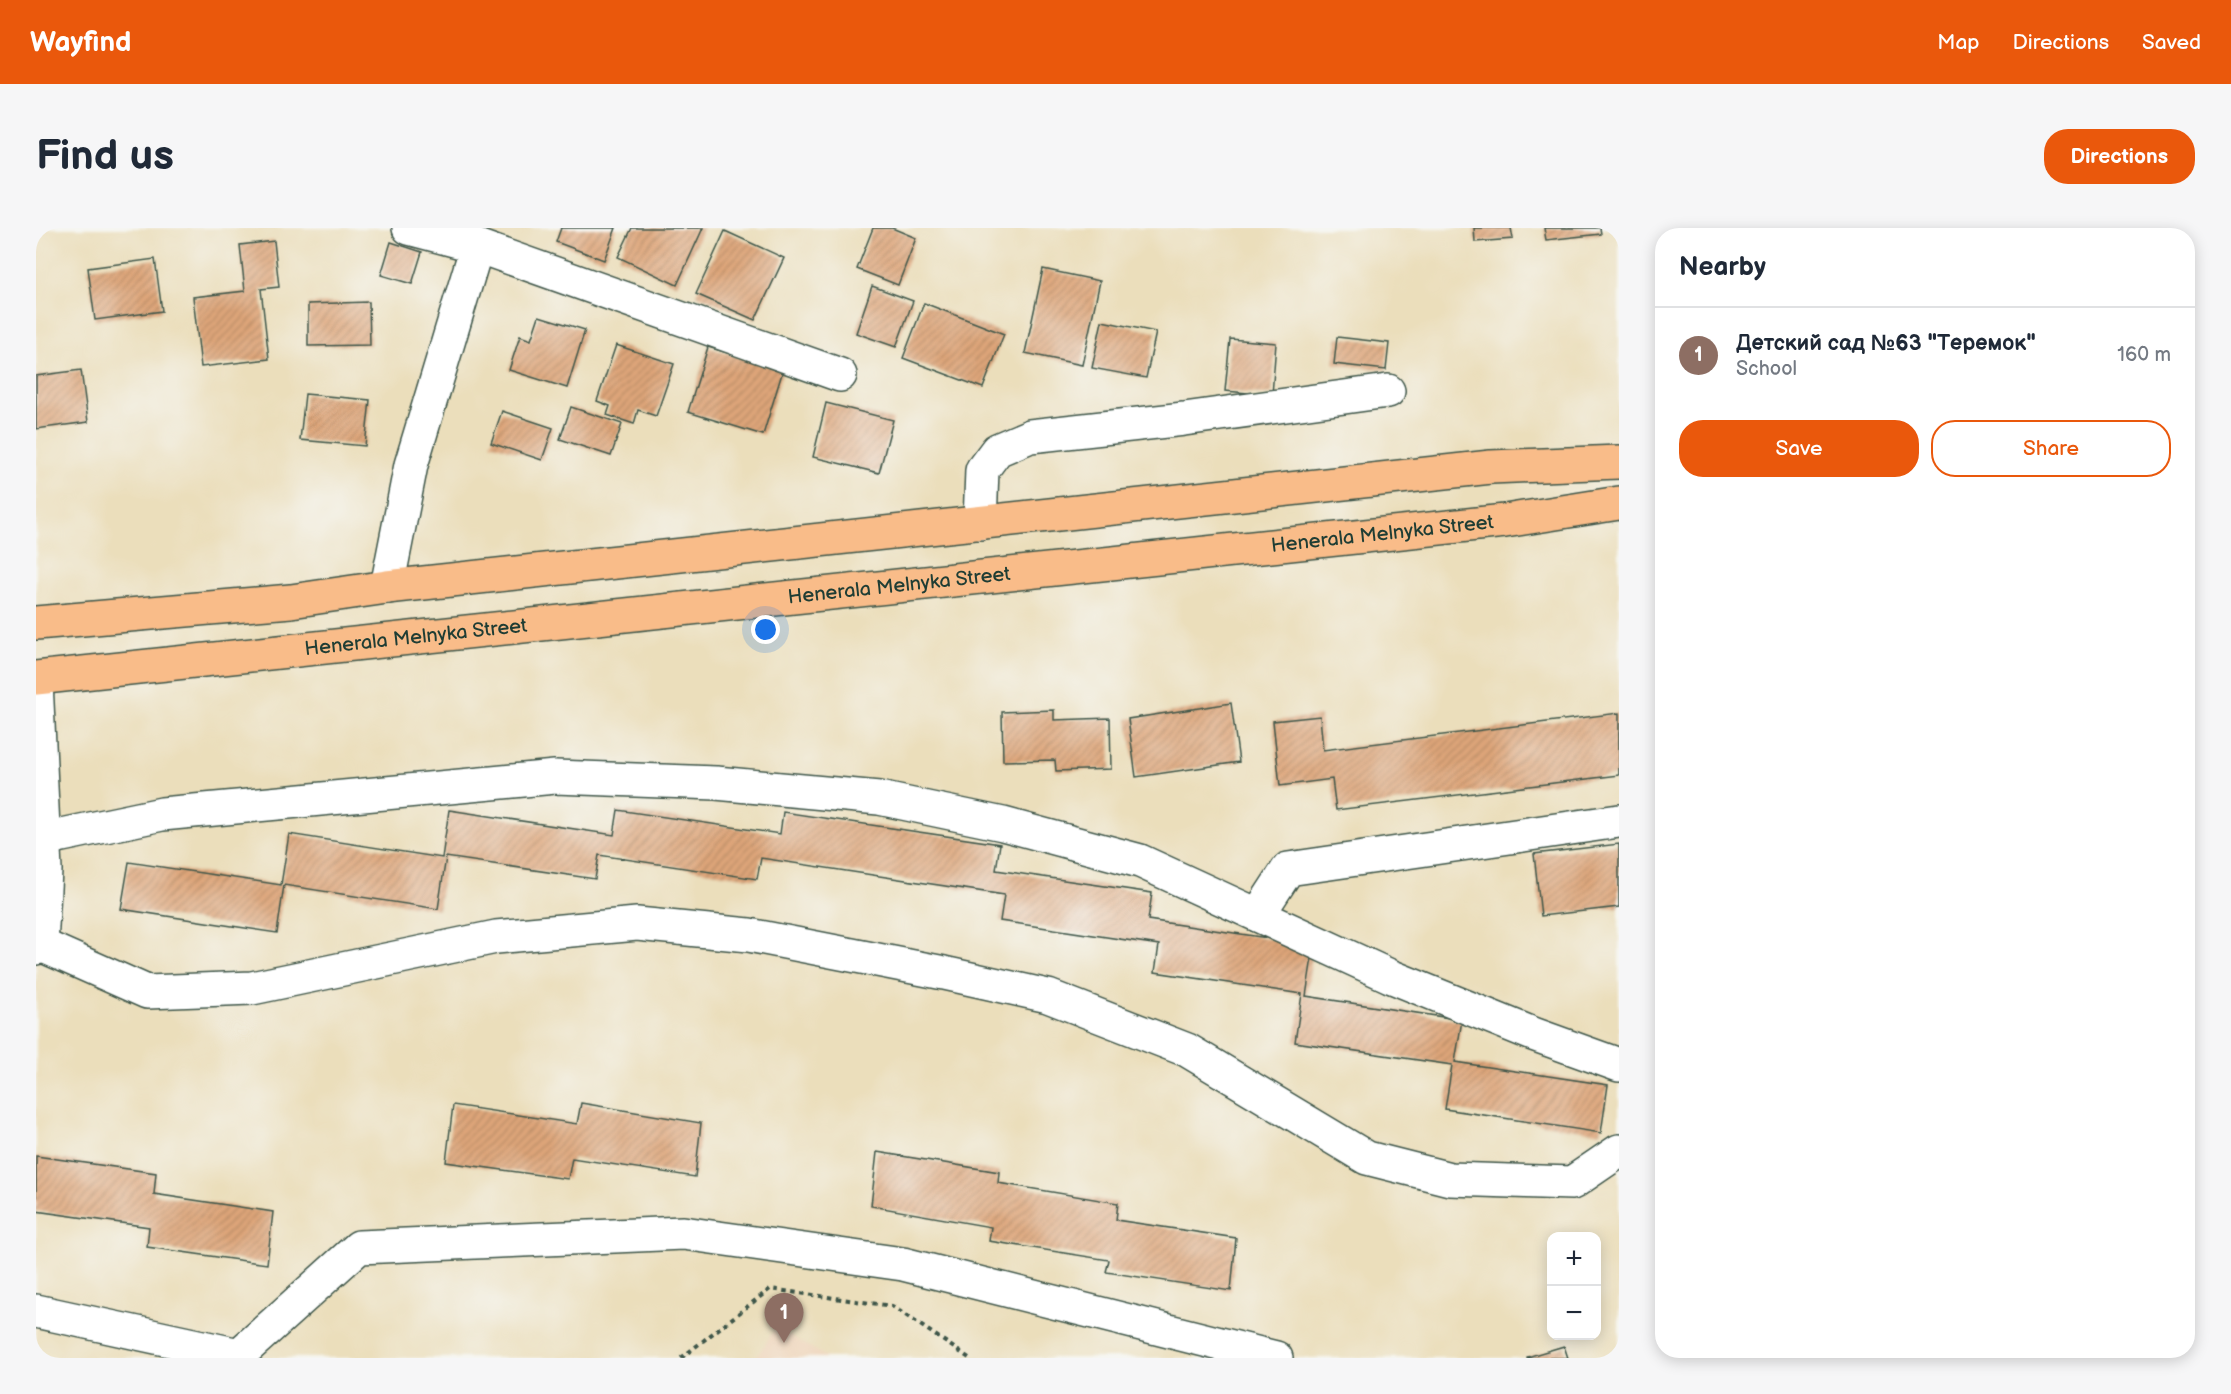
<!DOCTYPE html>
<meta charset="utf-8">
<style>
body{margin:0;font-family:"Balsamiq Sans",sans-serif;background:#f6f6f7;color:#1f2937}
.controls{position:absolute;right:18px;bottom:18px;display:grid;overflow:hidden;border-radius:12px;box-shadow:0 3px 15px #0003}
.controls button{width:54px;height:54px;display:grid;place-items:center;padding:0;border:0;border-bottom:2px solid #e0e1e3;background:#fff;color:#1f2937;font:30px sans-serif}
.you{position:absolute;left:730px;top:402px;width:21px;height:21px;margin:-15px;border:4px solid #fff;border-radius:50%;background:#1a73e8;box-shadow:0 0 0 9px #1a73e833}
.badge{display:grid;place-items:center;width:39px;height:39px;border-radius:50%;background:#ea580c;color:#fff;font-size:20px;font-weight:700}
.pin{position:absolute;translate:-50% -50px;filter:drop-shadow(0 2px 3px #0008)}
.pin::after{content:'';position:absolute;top:32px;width:21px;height:18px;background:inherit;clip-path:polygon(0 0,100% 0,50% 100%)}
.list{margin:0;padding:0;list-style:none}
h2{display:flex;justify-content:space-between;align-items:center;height:78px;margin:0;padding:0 24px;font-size:26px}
h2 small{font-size:20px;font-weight:400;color:#747a83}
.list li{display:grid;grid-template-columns:39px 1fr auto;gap:18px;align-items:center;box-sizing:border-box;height:96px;padding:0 24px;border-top:2px solid #e0e1e3}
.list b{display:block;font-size:22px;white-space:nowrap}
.list p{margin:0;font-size:20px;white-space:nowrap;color:#747a83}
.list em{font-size:20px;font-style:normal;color:#747a83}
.actions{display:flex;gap:12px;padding:18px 24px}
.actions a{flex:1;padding:14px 0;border:2px solid #ea580c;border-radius:24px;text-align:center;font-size:21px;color:#ea580c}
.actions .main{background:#ea580c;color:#fff}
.map{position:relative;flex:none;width:1583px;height:1130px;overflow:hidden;border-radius:24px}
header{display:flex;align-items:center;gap:36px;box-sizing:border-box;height:84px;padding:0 30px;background:#ea580c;color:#fff}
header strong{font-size:28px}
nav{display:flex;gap:33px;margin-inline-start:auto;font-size:21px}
.intro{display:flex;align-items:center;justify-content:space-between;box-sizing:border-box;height:144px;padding:0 36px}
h1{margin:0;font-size:42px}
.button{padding:15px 27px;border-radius:24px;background:#ea580c;color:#fff;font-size:21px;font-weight:700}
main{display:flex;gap:36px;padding:0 36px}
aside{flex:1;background:#fff;border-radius:24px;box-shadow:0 3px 15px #0003}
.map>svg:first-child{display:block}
.built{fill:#efd6bc}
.building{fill:url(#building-hatch)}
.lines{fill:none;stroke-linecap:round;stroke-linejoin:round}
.minor-casing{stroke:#3e5548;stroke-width:36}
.major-casing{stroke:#3e5548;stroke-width:36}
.path{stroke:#3e5548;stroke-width:4;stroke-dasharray:4.5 4.5;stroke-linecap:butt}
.minor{stroke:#fff;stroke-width:33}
.major{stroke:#f9bc89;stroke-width:33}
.labels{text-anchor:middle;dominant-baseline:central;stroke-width:4.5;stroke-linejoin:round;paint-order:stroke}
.street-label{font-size:20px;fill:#1f3d34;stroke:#f6f6f2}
</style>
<header>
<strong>Wayfind</strong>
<nav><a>Map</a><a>Directions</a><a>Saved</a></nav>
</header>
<div class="intro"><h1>Find us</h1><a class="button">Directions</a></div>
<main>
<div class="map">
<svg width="1583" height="1130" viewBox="0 0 1583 1130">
<defs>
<pattern id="building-hatch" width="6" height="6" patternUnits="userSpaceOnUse" patternTransform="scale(1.5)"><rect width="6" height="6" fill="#dea579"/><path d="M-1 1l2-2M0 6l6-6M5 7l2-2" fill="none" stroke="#b38864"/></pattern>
</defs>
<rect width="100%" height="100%" fill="#f6f6f2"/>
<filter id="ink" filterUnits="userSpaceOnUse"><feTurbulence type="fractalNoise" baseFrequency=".0167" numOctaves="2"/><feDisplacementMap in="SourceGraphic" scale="12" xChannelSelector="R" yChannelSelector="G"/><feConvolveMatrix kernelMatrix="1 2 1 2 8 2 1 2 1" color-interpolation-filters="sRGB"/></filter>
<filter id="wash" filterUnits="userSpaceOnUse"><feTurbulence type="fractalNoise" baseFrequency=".008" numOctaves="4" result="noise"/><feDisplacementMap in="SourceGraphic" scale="24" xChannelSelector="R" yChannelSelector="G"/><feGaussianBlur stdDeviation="1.35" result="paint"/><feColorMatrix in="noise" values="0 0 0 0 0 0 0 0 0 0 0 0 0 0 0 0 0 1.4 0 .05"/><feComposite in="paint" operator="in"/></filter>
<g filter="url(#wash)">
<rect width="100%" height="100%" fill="#ebdebb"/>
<path class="built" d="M740 1099 792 1130H720Z"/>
<g id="blocks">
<g class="building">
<path d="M525 0H580L568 32 520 14Z"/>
<path d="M596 0H667L641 57 582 29Z"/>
<path d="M837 0H856L880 10 862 57 821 41Z"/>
<path d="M1438 0H1475L1477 11 1439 14Z"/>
<path d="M1508 0H1564L1565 6 1510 12Z"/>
<path d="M689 3 748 30 719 92 660 66Z"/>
<path d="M238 13 243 59 225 61 233 131 165 139 157 69 209 63 204 17Z"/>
<path d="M355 14 386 24 376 56 345 47Z"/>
<path d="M119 31 126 83 59 92 52 40Z"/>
<path d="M1007 41 1064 53 1046 137 989 125Z"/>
<path d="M836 58 877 73 860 119 820 105Z"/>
<path d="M333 74 334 117 272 118V76Z"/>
<path d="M888 75 968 106 947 160 867 130Z"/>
<path d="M503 88 549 102 531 160 473 142 484 108 495 112Z"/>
<path d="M1066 93 1120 104 1110 150 1056 140Z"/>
<path d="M1301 109 1353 115 1350 142 1298 136Z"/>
<path d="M1194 111 1240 115 1236 167 1189 163Z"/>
<path d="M580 117 638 136 620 188 602 182 598 196 571 187 574 178 561 173Z"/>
<path d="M672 119 747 142 727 207 652 184Z"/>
<path d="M45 142 52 194 0 201V148Z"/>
<path d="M269 166 334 172 329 218 264 212Z"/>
<path d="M790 175 857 192 843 245 777 229Z"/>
<path d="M535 179 586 196 575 228 524 211Z"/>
<path d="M466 183 517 200 506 232 455 215Z"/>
<path d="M1195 475 1203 534 1100 549 1092 491Z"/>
<path d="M1018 482V492L1074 490 1075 541 1020 543 1019 532 967 533 966 484Z"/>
<path d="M1583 485V547L1300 582 1296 551 1244 558 1237 493 1284 488 1287 522Z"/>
<path d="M413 582 578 607 582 582 744 606 747 584 964 616 960 642 1116 665 1112 692 1278 717 1270 768 1426 792 1419 834 1572 857 1565 905 1409 881 1416 837 1259 814 1266 766 1119 744 1123 717 964 693 968 667 725 630 721 651 563 627 559 651 410 629 402 681 248 657 241 705 85 681 93 634 245 657 253 606 406 630Z"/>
<path d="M1583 616V679L1505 688 1498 626Z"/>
<path d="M545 875 665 895 659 949 536 930 532 951 410 934 417 877 541 896Z"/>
<path d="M841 924 963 944 962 955 1082 975 1080 992 1200 1010 1195 1063 1070 1044 1073 1032 953 1013 955 999 835 978Z"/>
<path d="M0 928 120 945 118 966 237 984 231 1036 111 1019 113 999 0 983Z"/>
<path d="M1528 1118 1532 1130H1491V1129Z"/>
</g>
</g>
</g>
<g filter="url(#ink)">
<use href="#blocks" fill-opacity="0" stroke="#3e5548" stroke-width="1.5"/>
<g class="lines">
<defs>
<g id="minor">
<path d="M373 0 441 18 804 147"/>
<path d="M944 295 946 242 961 222 994 208 1148 191 1352 163"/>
<path d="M351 359 375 237 441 18"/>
<path d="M0 454 9 642 5 717 0 720"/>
<path d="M7 611 126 586 519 549 680 555 843 570 967 596 1104 633 1354 748 1497 806 1583 837"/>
<path d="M1222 687 1252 641 1583 593"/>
<path d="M5 717 111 764 216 760 460 709 601 696 713 707 908 745 1012 768 1151 822 1331 930 1414 951 1536 955 1583 923"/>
<path d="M0 1083 203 1127 323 1019 647 1005 867 1036 1240 1130"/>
</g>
<g id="major">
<path d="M0 395 255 373 351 359 1455 239 1583 234"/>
<path id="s1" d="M0 450 1469 293 1583 275"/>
</g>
</defs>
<use href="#minor" class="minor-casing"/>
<use href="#major" class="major-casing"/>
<path class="path" d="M645 1130 734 1061 856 1078 933 1130"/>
<use href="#minor" class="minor"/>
<use href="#major" class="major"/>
</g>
</g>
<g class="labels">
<g class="street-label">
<text stroke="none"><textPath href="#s1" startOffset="1354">Henerala Melnyka Street</textPath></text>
<text stroke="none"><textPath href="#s1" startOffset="868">Henerala Melnyka Street</textPath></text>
<text stroke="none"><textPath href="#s1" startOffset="382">Henerala Melnyka Street</textPath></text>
</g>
</g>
</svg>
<div class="controls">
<button>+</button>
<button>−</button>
</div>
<div class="you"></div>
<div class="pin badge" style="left:748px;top:1115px;background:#8d6e63">1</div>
</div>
<aside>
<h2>Nearby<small></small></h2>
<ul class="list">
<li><span class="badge" style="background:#8d6e63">1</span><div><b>Детский сад №63 &quot;Теремок&quot;</b><p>School</p></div><em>160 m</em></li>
</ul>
<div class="actions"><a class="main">Save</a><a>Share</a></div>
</aside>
</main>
